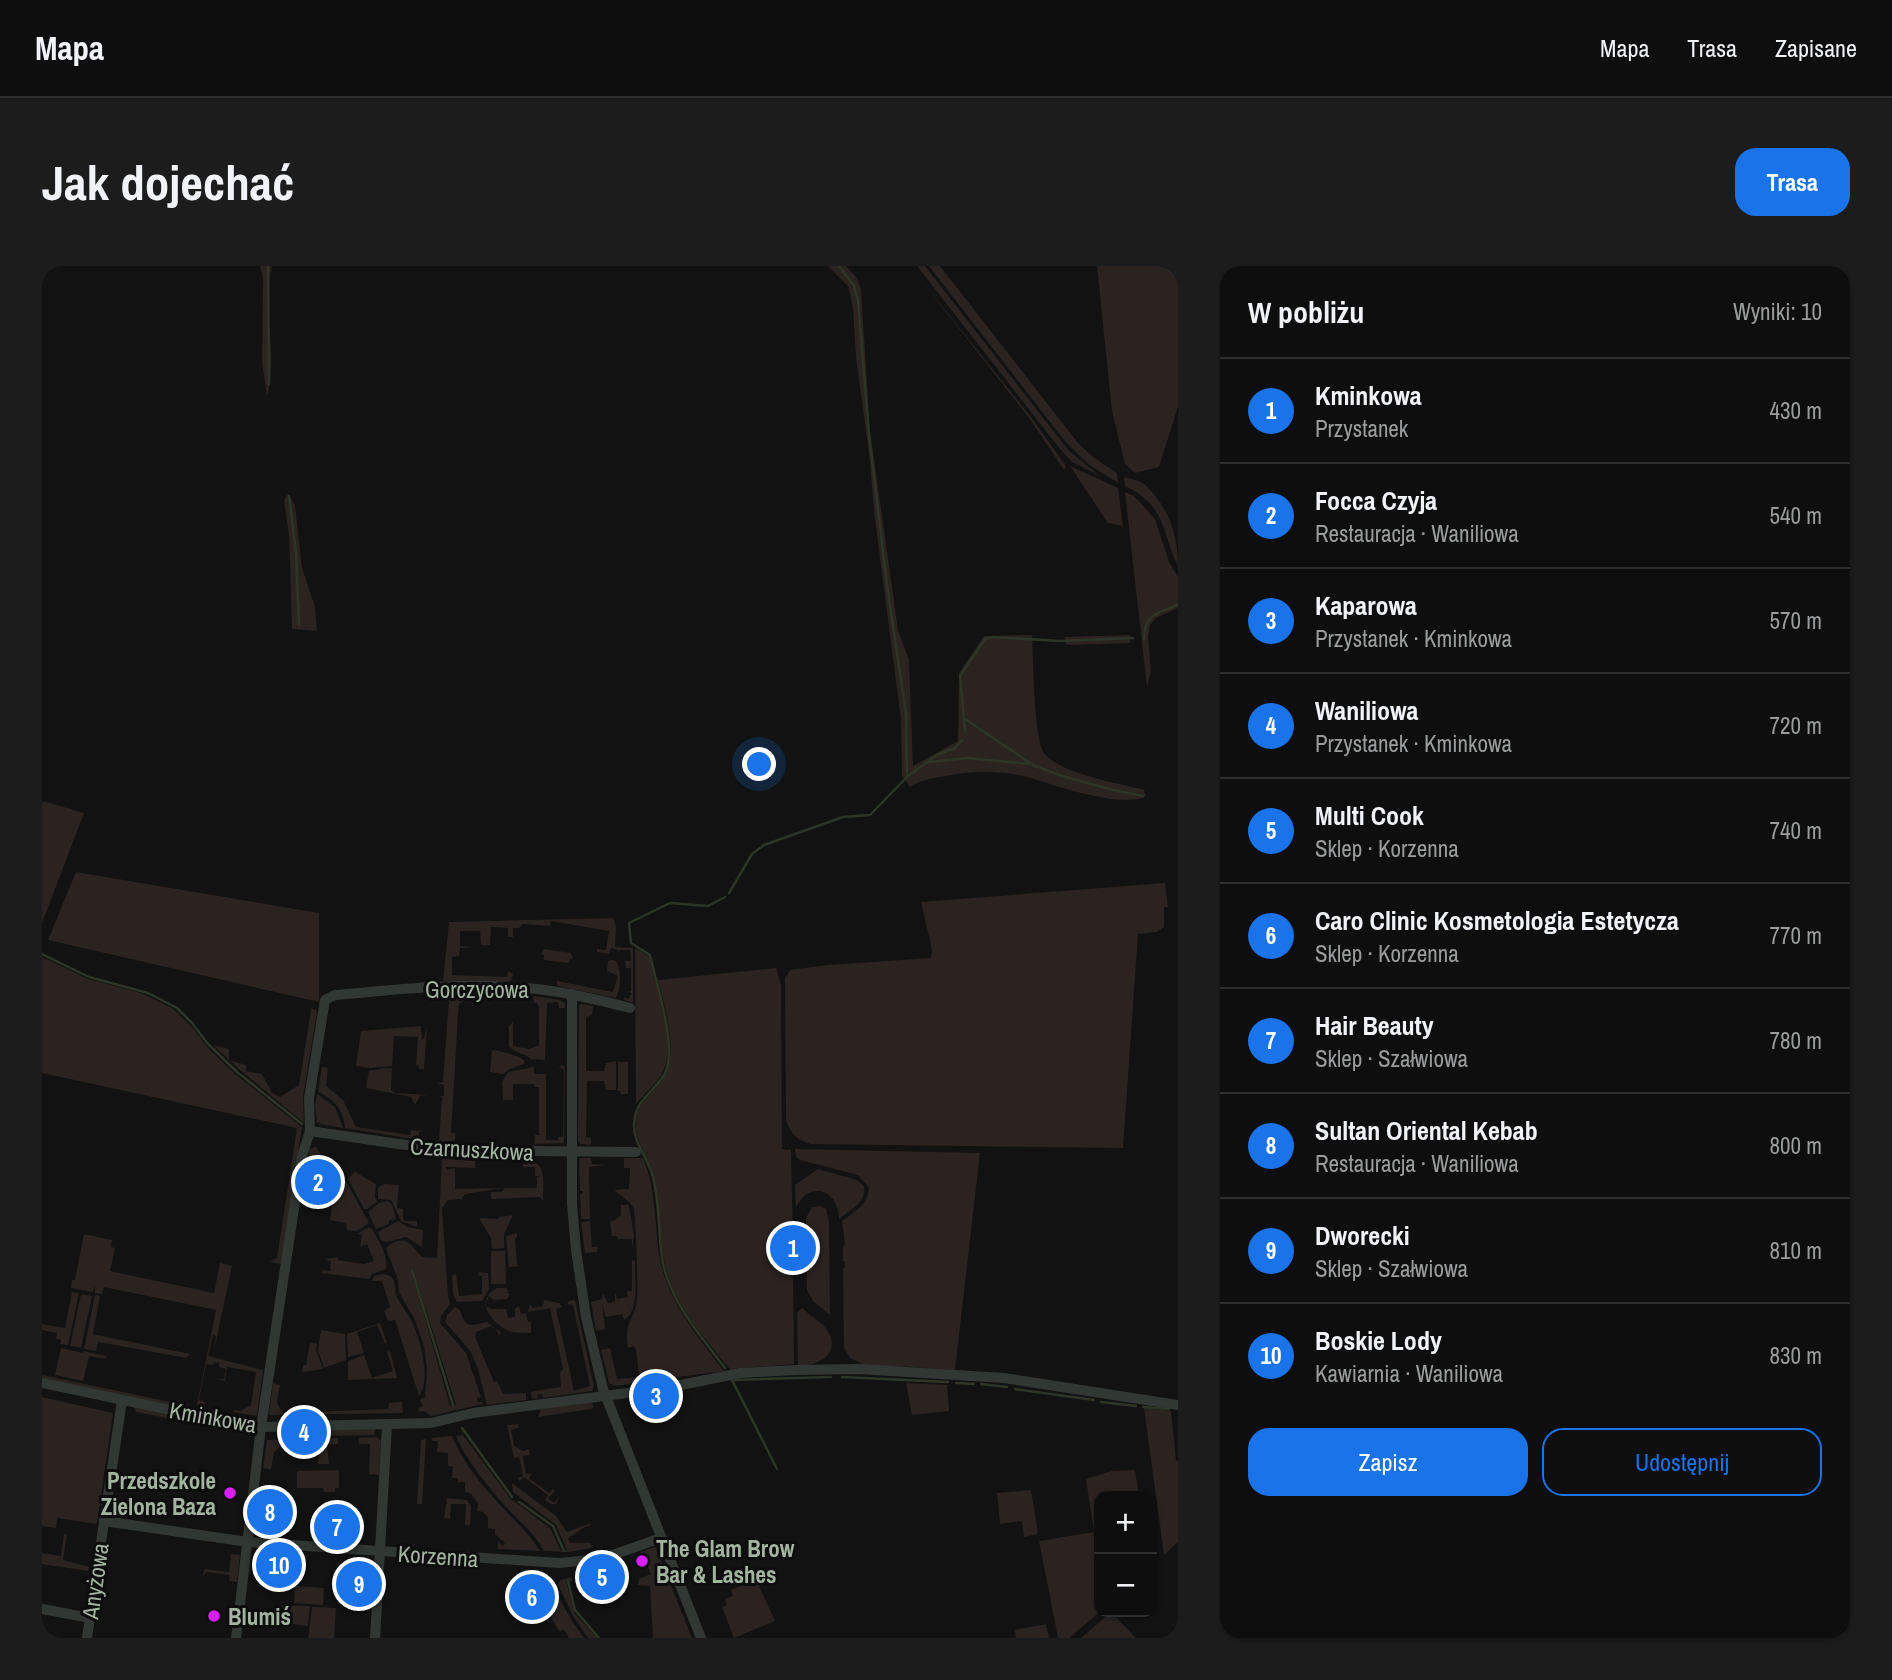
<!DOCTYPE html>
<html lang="pl">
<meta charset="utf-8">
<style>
body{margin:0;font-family:"Archivo Narrow",sans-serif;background:#1b1c1b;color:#f1f3f6}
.controls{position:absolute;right:21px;bottom:21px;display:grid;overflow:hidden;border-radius:14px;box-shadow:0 2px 5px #0004}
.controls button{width:63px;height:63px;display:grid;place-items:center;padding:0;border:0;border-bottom:2px solid #2d2e2e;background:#0d0e0d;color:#f1f3f6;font:35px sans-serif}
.you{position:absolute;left:718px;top:499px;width:24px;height:24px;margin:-18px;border:5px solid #fff;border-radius:50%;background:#1a73e8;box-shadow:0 0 0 10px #1a73e833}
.badge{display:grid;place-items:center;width:46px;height:46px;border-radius:50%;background:#1a73e8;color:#fff;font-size:23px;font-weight:700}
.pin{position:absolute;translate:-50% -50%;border:4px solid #fff;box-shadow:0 2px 7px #0006}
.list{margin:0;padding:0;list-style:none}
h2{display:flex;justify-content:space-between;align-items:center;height:91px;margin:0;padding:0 28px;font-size:30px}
h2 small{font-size:23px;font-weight:400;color:#9a9c9d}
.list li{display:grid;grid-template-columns:46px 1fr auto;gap:21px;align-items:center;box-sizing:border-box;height:105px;padding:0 28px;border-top:2px solid #2d2e2e}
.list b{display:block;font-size:26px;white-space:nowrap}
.list p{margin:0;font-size:23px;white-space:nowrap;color:#9a9c9d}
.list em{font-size:23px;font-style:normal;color:#9a9c9d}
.actions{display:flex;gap:14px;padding:21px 28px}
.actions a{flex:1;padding:16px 0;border:2px solid #1a73e8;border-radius:21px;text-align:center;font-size:24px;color:#1a73e8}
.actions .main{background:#1a73e8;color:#fff}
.map{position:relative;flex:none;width:1136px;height:1372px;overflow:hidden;border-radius:21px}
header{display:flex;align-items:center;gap:42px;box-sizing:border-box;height:98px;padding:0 35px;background:#0d0e0d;border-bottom:2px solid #2d2e2e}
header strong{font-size:33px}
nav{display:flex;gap:38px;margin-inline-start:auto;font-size:24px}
.intro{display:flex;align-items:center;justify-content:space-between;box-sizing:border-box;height:168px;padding:0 42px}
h1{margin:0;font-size:49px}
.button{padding:18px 32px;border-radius:21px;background:#1a73e8;color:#fff;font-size:24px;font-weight:700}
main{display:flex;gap:42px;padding:0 42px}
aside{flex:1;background:#0d0e0d;border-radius:21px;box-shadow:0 2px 5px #0004}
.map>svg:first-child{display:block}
.green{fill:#2a2320;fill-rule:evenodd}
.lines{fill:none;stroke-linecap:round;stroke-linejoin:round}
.stream{stroke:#2d3626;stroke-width:2.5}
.minor{stroke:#313732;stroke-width:10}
.poi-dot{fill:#d91efd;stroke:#0c0d0c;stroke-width:2.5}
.labels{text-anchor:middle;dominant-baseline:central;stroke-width:6;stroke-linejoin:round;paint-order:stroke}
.street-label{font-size:23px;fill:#a3b4a1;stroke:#0c0d0c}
.poi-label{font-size:23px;font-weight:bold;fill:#a3b4a1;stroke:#0c0d0c;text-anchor:start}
</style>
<header>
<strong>Mapa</strong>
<nav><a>Mapa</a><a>Trasa</a><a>Zapisane</a></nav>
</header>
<div class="intro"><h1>Jak dojechać</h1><a class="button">Trasa</a></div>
<main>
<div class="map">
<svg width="1136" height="1372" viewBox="0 0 1136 1372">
<rect width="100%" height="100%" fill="#111211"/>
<g class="green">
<path d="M218 0H230C219 43 237 88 225 131L220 96 221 12Z"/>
<path d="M786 0H804L815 12 819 23 828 164 856 364 867 394 871 500 916 475 917 407 942 370 990 369C991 390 992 474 1002 487 1018 508 1077 517 1102 524L1104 529 1101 532C1068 540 1017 520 985 511 959 504 929 505 904 510 890 512 879 514 868 521L860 510 859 454 832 245 828 195 814 92 811 42 806 20Z"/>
<path d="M868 0 989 151 1024 200 1022 204 988 153Z"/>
<path d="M875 0H883L1027 185 1058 210 1030 196 1018 183Z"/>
<path d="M887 0H898L1036 177 1051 191 1075 207 1076 217 1046 198 1022 174Z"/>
<path d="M1055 0H1136V141L1117 201 1093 207 1083 198 1070 145Z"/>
<path d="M1028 200 1076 222 1081 260 1066 257Z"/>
<path d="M1082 211C1088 213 1098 214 1103 219 1127 241 1136 269 1136 300 1119 266 1125 240 1083 220Z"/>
<path d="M1083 226 1092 230 1113 253 1127 296 1136 311V342L1114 352 1108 359 1106 371 1109 405 1105 421Z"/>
<path d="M245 229 248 230 253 240 260 302 273 341 275 365 250 363 247 269 242 235Z"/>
<path d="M1088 369V377L1031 379 1024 378 1023 371Z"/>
<path d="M1 535 42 547 0 657V539Z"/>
<path d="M34 606 277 647V736L6 674Z"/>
<path d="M1123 617 1126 641H1122V661L1115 666 1096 668 1081 882 769 878C755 874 750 869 744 855L743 712 748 704 786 699 889 692 890 684 879 636Z"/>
<path d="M571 652 574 660 573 681 591 682V737L582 734V731L587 733 589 727 584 726 589 725V702H584L583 695H589L588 684H577L575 689 576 684 569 682 567 688 555 686V683L564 684 567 665 509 655 508 660 480 658 477 662H471V671H466V662L449 661 448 679H439L438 665H418V680L434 681 418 682 417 690 410 691V709L465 711 466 705 471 708 469 715H401L407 656Z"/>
<path d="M593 682 607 690C613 720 634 774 622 803 617 817 603 826 594 838Z"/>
<path d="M502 683 529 687 531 693H528L527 697 502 694V689L499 688Z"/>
<path d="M0 691 46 713 99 727 130 742 151 762 166 782 193 808 260 861 239 998 228 996 235 992 255 862 0 807Z"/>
<path d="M569 694 574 695C580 704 579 723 574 732L515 720V715L571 726 576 710 565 705 566 695Z"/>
<path d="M734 702 739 718 740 883 749 884 751 973H748V979L750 980 748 1002 751 1003 752 1098 688 1103C661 1071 630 1037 622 994 616 966 618 937 611 909 606 891 591 872 594 853 597 835 611 828 620 814 638 786 623 743 616 714Z"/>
<path d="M423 728 422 735 417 738 416 749 409 867H413V877L391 875 397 874 400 831 396 830H402V819L395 817 401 816 407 732 401 731 402 729Z"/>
<path d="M491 730 518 734 523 737V742H517L516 736 505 737 503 794 489 793C482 786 472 788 467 780V760L471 756V780L487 783 497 779V741L495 737H492Z"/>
<path d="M541 738 551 740 550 749 544 751V805H562L564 797 574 795V824H564L562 815H545L544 871 549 872V879L538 878 536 874 537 747V739Z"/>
<path d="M267 742 274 744 275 747 261 831 262 857 198 804 171 779 187 783V794L204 799V805L220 808 230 827 238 831 257 819 269 744Z"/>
<path d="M379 760 380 774 382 772 385 761 382 803H377V800L374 799 376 771 352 770 350 800 329 802 314 800 319 765Z"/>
<path d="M450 784C461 785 473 789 482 794V798L468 803 461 808 448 806Z"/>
<path d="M576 796H586V828H579V825H576Z"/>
<path d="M519 799 523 800 522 877 492 878 493 869H497V821H492V818H471V834H461L460 816 466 806 492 801V808H504V874H516V871H521L522 803 517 802Z"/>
<path d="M280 801 286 802 284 820 301 834 314 861 368 869 369 864 382 865 377 866V874L303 862C302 844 292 833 276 826Z"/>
<path d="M343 802H350L349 824 353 827 386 829 378 830 373 839 369 831 324 822 327 805Z"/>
<path d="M275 828 293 841 301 862 288 860V858L286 860 275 857 273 839Z"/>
<path d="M274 881 287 899 282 905 274 906 266 898 268 883Z"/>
<path d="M753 883 938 887 913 1104 854 1100H819V1097L808 1092 802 1081 801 1002H803V995H801V980L803 979 800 955C813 945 825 940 827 922L816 909 758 894 754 891Z"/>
<path d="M400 892 433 895V902L404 901V904L413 902V923L461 922 423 928 420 933 406 934 400 942 406 1029 408 1038 399 1050 398 1057 424 1087 439 1131 435 1132V1136H440V1138L389 1150 382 1145 377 1146 376 1142 381 1140 378 1134 383 1131 385 1103 382 1080 373 1054 357 1026 356 1014 344 982C361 967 368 977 380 991L395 992ZM369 1003H371L414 1139 408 1140Z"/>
<path d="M539 892H549L550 898 564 899 547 901 548 953H539L538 928H541V925H538L537 894Z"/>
<path d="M582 892H601C615 925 612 959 618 993 626 1036 656 1071 682 1105L598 1116 594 1084 592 1080 586 1082C581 1054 594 1055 595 1031 596 1002 594 972 592 943L588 937 572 924 587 923 588 902H582Z"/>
<path d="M482 894C506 894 501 916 501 934L497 931 449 933V926H459L463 922H495V911L499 910H493V901H481Z"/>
<path d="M776 903 815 914 822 920C825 937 808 944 797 953 797 923 766 914 754 942L753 919Z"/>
<path d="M313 906 334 918 333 931 335 936 325 943H322L306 913Z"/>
<path d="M304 915 327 957 315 965 305 964 304 957 288 954 291 930 289 927Z"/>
<path d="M342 918 357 919 355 942 361 943V952L363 955H375V961L359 955 349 934 336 933V922Z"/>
<path d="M346 935 350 938 354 953 349 955 352 951 347 955V958L334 963 326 946 337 937Z"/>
<path d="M579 939H587L592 969 590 984V973H576L574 970H570L568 955 573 954 579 949Z"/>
<path d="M778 940 784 943 787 957 788 1049 771 1035 765 1024 764 952 770 941Z"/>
<path d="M471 949 462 968V982L450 983 449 972 437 952 457 953V951Z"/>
<path d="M356 955 366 961 381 964 380 981 364 971 344 976 339 974 336 966Z"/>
<path d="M548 955 550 981H556L555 986 543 987 539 956Z"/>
<path d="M327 961 330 963C336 974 347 990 344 1003L330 1008 327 1013 279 1007 281 1004 288 1005 289 995 283 993 296 991V994L322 998 332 995 325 978 318 981 320 969 315 968Z"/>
<path d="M475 967V972H473L475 999 478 1000 467 1001 464 970Z"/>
<path d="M42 968 70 974 69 981 73 982 68 1005 77 1007 172 1027 178 997 190 1000 172 1085 174 1070 171 1069 166 1090 221 1104 215 1150 191 1146 192 1144 199 1145 209 1139 214 1106 185 1101 183 1115 174 1113H182L184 1103 177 1101V1097L172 1096 171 1099 164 1098 157 1134 163 1136V1140L155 1139 174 1044 62 1021 60 1028 53 1027V1019L51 1026 29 1022 30 1014H33Z"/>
<path d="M449 985H463L464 1018H449Z"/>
<path d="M590 994 593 995C592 1012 599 1044 582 1054L580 1048 564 1051 560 1038 563 1063 554 1065 549 1036 560 1033 561 1027 566 1037 573 1036V1026L575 1033 586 1031 585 1025H590Z"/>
<path d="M436 1006 446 1007 447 1023 440 1035 415 1036 411 1028 410 1009 414 1008 417 1030 440 1028V1010H437Z"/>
<path d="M341 1008C357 1009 350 1022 356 1033 360 1041 366 1048 370 1056 378 1072 390 1116 377 1130L353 1054 346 1055 342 1045 348 1041 340 1015H330L332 1010Z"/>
<path d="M455 1022H464L467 1026 463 1027H467V1030L465 1033 452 1034 447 1030 443 1040 449 1043H464L466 1052 473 1051V1043L477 1040 479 1048 484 1047 486 1056H489V1067C483 1067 471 1067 467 1065 449 1057 432 1035 455 1022Z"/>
<path d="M30 1026 37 1027 26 1079 18 1078 19 1074 14 1073 15 1067 0 1064V1058L23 1062Z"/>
<path d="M39 1028 50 1030 39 1082 28 1080Z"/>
<path d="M53 1029 58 1030 51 1068 148 1088 144 1092 56 1076 54 1085 42 1083Z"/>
<path d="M502 1034 517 1037 520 1041 514 1043 532 1125 548 1120 531 1039 525 1038 527 1035 533 1034 552 1120 550 1125 501 1132 500 1128H496V1132L490 1133 489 1126 493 1125 519 1121 518 1107 521 1103 508 1042 486 1046 488 1038 491 1042 501 1040Z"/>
<path d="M413 1041 418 1044C424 1064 429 1059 445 1056L459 1066 457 1070 454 1063 449 1060 434 1066 433 1071 452 1116 455 1115 461 1128 484 1127V1134L445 1139 436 1103 429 1086 403 1056 405 1049Z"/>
<path d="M760 1042C768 1050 779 1055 785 1064 801 1088 774 1100 756 1101L755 1047Z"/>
<path d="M338 1057 345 1077 343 1078 335 1059 315 1066 322 1087 306 1091 305 1068Z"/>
<path d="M279 1064 303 1068 304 1094 282 1102 276 1084Z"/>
<path d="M268 1076 275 1078 274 1084 281 1103 260 1106 261 1099H264Z"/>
<path d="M19 1082 41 1087V1085L65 1090 64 1093 47 1090 41 1115 13 1109Z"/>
<path d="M568 1082 575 1113 595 1111V1117L573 1120 567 1117 559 1084Z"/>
<path d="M348 1085 355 1112 306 1114V1095L322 1089 330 1112 351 1105 345 1086Z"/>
<path d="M0 1109 147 1140 145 1143 0 1114Z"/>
<path d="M231 1117 238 1119 235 1137 241 1147 346 1143 347 1137 360 1136 361 1147 228 1149 227 1147Z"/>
<path d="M864 1117 905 1119 907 1145 870 1149Z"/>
<path d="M0 1131 71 1147 55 1258 15 1252 14 1262 0 1260Z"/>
<path d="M550 1136 551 1141 549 1143 496 1151 499 1143Z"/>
<path d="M93 1141 206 1164 205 1168 94 1146Z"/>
<path d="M1102 1142 1129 1145 1134 1194 1136 1195V1276L1122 1289Z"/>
<path d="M476 1158 477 1162 469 1164 472 1180 481 1185 487 1183 488 1189 481 1190 484 1208H490L487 1212 507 1227 511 1223 513 1225 506 1232 512 1237 518 1230 514 1238H509L503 1234 506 1229 482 1211 478 1215 475 1212 481 1210 477 1191 472 1192 465 1159Z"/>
<path d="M334 1163 332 1169 280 1170V1164Z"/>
<path d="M421 1169 468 1232 508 1262 519 1285 525 1284 514 1259 471 1226 470 1217 514 1250 525 1266 549 1257V1259C538 1262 536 1267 526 1272L528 1277H549L550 1282 527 1286 502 1285C493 1268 479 1257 466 1243 447 1222 425 1196 414 1170Z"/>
<path d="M410 1170C420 1196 443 1223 462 1243 475 1257 488 1269 498 1285L456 1283V1275L461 1280 463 1277 453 1268V1263L446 1262V1252L441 1246 435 1245 436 1237 428 1227 423 1226V1216H416V1212H410L411 1201 406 1200V1187L395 1186 396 1175H390V1172Z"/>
<path d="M335 1171 339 1175 337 1209 327 1208 328 1178H317L316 1172Z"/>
<path d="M296 1172V1178L285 1179 287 1198H276L278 1179H265V1173Z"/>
<path d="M245 1173V1179H240L232 1186 229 1204 221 1202 225 1174Z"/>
<path d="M384 1173 380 1238H375L379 1174Z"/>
<path d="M297 1204V1222H293V1226H282L281 1222H255V1205Z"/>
<path d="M1093 1204 1097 1230H1057L1058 1346 1027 1372H1016L997 1275 1052 1266 1044 1213 1070 1205Z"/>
<path d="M989 1224 996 1268 982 1271 980 1255 958 1258 955 1227Z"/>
<path d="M405 1232 425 1234 429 1240 428 1259H423L424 1238H409L408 1253 402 1252Z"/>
<path d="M22 1268H25L21 1294 47 1301 46 1305 0 1298V1287L19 1290Z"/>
<path d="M613 1281 614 1282 650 1372H611L608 1320 596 1319 597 1313 609 1308 605 1299 608 1298 607 1289 600 1291 598 1286Z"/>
<path d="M189 1288 198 1289 195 1316 187 1315 188 1309 164 1306 161 1311 162 1303 187 1306Z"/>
<path d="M717 1308 718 1322 733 1355 692 1372 680 1341 685 1339 683 1333 691 1330 689 1324 711 1315 713 1309Z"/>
<path d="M530 1311V1315L524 1316 533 1348 555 1372H546L530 1348 516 1319 518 1314Z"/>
<path d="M509 1317 530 1355 542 1372H527L522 1364 517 1365 493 1322 495 1320Z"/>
<path d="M253 1320 282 1322 281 1339 252 1337Z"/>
<path d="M238 1339 268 1340 266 1360 243 1357Z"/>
<path d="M270 1341 294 1342 292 1372H266Z"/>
<path d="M1069 1346 1094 1372H1039Z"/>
<path d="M1004 1358 1007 1372H974L973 1364Z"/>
</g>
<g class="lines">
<g class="stream">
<path d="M226 0 227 118"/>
<path d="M797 0 812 20 816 34 827 169 845 319 864 448 865 511"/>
<path d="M247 230 254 286 257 358"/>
<path d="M1102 373C1102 348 1116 347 1136 339"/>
<path d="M923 453 991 499 1020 510 1071 524 1101 530"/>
<path d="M923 466 918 410 943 373 951 371 1018 375 1091 372"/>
<path d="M887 496 925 492 988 498"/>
<path d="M687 627 710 588 722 579 801 551 828 549 865 511 895 489 913 482 920 474"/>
<path d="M683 631 666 640 628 637 587 657 589 677 608 689C614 718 637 783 622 809 611 827 593 834 592 858 591 875 605 892 610 908 618 935 616 964 620 992 627 1035 658 1069 683 1102"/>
<path d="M0 688 47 711 106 727 135 742 150 757 166 778 195 806 260 858"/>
<path d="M370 1004 411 1139"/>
<path d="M800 1111 906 1116"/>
<path d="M914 1117 932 1118"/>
<path d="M939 1118 965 1121"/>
<path d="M973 1123 1052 1134"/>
<path d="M1059 1136 1094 1140"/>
<path d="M1101 1141 1127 1143"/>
<path d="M420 1162 470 1231"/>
<path d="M735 1203 690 1114 789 1111"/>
<path d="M477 1236 511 1260 522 1285"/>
<path d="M526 1315 533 1344 557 1372"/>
</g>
<g class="minor">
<path d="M530 728V938L534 984 544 1051 561 1123 659 1372"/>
<path d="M268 865 398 884 594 886"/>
<path d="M0 1117 200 1159 219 1161 389 1157 431 1147 624 1122 698 1107 754 1104 817 1103 962 1112 1136 1139"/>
<path d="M62 1255 206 1276 517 1297 559 1293 619 1272"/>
<path d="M0 1343 48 1352"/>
<path d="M45 1372 80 1134"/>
<path d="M194 1372 219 1161 260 890 268 865 267 832 283 734 293 729C352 724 412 717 471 721 511 723 549 732 588 742"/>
<path d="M333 1372 345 1159"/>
</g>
</g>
<g class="poi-dot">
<circle cx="188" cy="1227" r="7"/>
<circle cx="600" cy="1295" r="7"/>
<circle cx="172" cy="1350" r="7"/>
</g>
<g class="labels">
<g class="street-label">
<text x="435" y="723">Gorczycowa</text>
<text transform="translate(430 883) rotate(3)">Czarnuszkowa</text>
<text transform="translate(171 1151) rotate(10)">Kminkowa</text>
<text transform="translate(396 1290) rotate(4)">Korzenna</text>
<text transform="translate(53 1315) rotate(-82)">Anyżowa</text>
</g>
<g class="poi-label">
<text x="174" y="1214" text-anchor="end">Przedszkole<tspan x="174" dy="26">Zielona Baza</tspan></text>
<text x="614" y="1282">The Glam Brow<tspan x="614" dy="26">Bar &amp; Lashes</tspan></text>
<text x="186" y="1350">Blumiś</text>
</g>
</g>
</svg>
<div class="controls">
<button>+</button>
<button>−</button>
</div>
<div class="you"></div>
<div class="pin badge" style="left:751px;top:982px">1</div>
<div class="pin badge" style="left:276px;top:916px">2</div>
<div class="pin badge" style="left:614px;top:1130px">3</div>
<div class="pin badge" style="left:262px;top:1166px">4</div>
<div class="pin badge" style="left:560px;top:1311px">5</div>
<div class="pin badge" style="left:490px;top:1331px">6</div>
<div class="pin badge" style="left:295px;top:1261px">7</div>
<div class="pin badge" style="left:228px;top:1246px">8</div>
<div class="pin badge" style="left:317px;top:1318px">9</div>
<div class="pin badge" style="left:237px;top:1299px">10</div>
</div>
<aside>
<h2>W pobliżu<small>Wyniki: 10</small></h2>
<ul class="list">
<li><span class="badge">1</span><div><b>Kminkowa</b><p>Przystanek</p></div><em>430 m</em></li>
<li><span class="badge">2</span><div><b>Focca Czyja</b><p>Restauracja · Waniliowa</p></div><em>540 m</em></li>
<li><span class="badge">3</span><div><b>Kaparowa</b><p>Przystanek · Kminkowa</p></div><em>570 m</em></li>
<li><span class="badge">4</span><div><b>Waniliowa</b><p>Przystanek · Kminkowa</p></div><em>720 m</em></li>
<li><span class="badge">5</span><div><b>Multi Cook</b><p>Sklep · Korzenna</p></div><em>740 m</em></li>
<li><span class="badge">6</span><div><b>Caro Clinic Kosmetologia Estetycza</b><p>Sklep · Korzenna</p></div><em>770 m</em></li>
<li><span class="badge">7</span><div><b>Hair Beauty</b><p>Sklep · Szałwiowa</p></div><em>780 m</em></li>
<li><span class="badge">8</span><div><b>Sultan Oriental Kebab</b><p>Restauracja · Waniliowa</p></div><em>800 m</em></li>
<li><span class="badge">9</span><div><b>Dworecki</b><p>Sklep · Szałwiowa</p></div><em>810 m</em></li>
<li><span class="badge">10</span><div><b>Boskie Lody</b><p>Kawiarnia · Waniliowa</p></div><em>830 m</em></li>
</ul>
<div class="actions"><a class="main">Zapisz</a><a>Udostępnij</a></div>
</aside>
</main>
